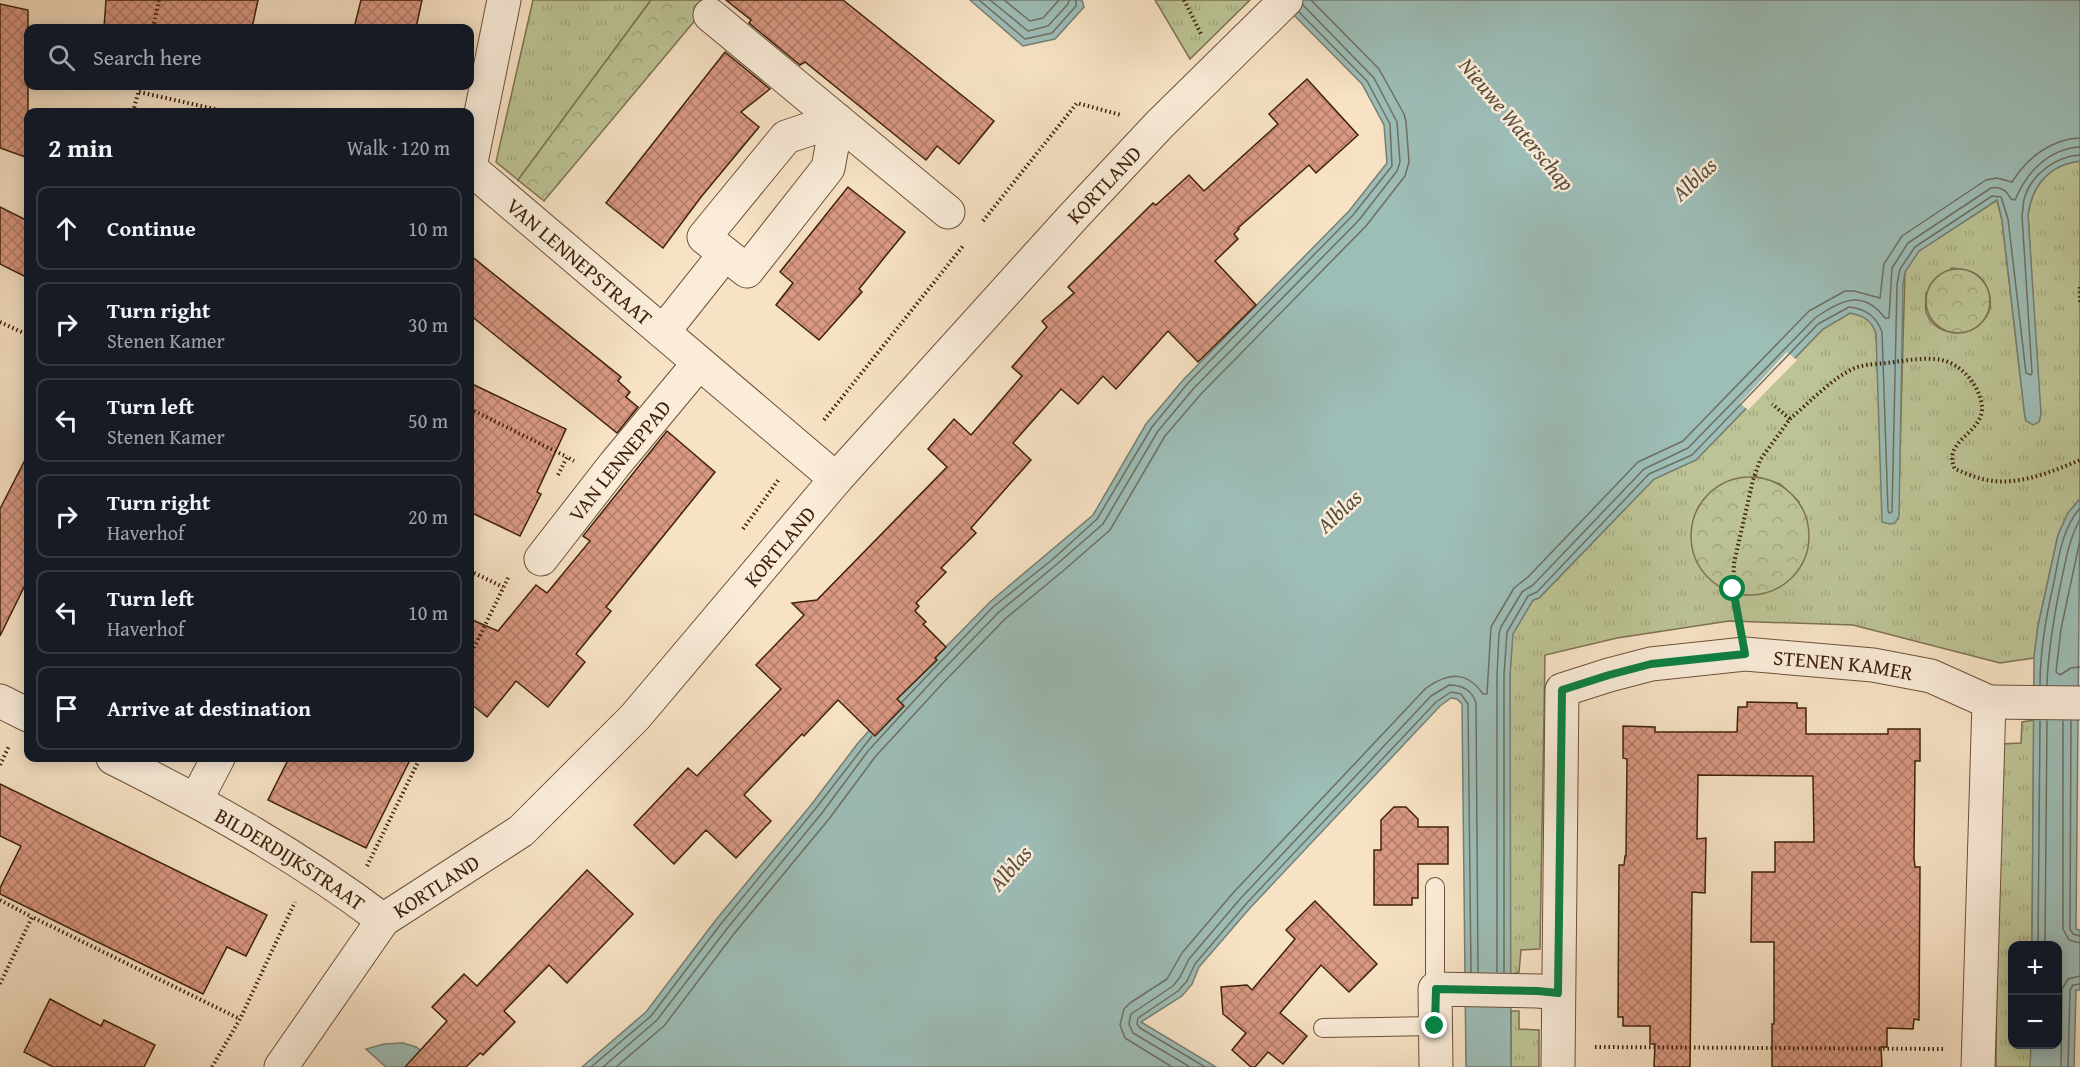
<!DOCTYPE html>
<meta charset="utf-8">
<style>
body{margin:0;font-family:"Gentium Book Plus",serif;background:#20242c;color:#f1f3f6}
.controls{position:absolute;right:18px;bottom:18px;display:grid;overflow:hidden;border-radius:12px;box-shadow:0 3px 15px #0003}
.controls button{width:54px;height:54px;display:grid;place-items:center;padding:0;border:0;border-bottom:2px solid #363941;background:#171b24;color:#f1f3f6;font:30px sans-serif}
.stop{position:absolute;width:18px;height:18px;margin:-14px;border:4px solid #0b8043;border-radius:50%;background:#fff}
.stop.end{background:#0b8043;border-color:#fff;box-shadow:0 2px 6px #0008}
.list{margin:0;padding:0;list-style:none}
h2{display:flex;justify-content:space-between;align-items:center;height:78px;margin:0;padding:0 24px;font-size:26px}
h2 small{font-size:20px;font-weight:400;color:#9ea1a6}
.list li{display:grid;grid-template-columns:39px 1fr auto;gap:18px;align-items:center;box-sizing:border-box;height:84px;margin:0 12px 12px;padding:0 12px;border:2px solid #363941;border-radius:12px}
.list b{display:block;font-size:22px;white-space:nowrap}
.list p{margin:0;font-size:20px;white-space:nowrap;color:#9ea1a6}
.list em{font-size:20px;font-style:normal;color:#9ea1a6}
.icon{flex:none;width:33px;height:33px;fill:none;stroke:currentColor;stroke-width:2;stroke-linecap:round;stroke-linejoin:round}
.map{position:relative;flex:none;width:2080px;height:1067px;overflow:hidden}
.search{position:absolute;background:#171b24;box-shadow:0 3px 15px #0003;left:24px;top:24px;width:450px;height:66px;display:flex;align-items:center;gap:15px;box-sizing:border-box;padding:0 21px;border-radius:12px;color:#9ea1a6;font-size:22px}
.panel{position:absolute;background:#171b24;box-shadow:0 3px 15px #0003;left:24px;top:108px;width:450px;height:654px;border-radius:12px}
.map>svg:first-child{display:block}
.grass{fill:url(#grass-tufts);stroke:#7e7250;stroke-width:1.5;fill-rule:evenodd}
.forest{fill:url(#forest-crowns);stroke:#7e7250;stroke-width:1.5}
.water{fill:#9dbdb7;stroke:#777f72;stroke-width:1.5}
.pier{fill:#f7e2c5}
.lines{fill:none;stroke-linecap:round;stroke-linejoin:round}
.shore{stroke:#6e6f60;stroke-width:1.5}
.building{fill:url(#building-cross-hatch);stroke:#3f210a;stroke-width:1.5}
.service-casing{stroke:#6d5139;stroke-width:20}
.minor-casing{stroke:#6d5139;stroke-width:35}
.path{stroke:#3f210a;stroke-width:4;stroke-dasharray:1.5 3;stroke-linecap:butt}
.service{stroke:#faecd9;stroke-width:18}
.minor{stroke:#faecd9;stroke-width:33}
.route{stroke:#0b8043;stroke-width:8}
.labels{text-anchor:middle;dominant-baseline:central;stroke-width:5;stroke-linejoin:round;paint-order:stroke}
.street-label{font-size:21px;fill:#3f210a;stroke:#faecd9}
.water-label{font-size:22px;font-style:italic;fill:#5b503e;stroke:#faecd9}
</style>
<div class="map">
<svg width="2080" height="1067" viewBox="0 0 2080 1067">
<defs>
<pattern id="grass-tufts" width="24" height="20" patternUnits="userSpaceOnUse" patternTransform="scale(1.5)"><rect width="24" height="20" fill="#bcc395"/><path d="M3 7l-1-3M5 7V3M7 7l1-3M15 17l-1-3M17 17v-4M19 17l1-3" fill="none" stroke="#a3a77f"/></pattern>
<pattern id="forest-crowns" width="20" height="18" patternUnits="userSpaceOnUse" patternTransform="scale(1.5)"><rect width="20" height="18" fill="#bcc395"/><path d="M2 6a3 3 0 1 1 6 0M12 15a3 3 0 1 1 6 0" fill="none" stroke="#a3a77f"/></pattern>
<pattern id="building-cross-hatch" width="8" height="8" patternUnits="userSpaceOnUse" patternTransform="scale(1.5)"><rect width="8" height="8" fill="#d99882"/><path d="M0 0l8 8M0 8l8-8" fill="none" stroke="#b17c69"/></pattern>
</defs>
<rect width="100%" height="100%" fill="#f7e2c5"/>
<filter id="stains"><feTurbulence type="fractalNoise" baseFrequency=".00333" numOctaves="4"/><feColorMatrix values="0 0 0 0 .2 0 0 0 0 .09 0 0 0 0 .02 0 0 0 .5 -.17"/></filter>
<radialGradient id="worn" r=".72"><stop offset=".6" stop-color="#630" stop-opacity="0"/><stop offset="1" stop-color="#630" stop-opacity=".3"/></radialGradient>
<g class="grass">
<path d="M533 0H651L518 180 496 162Z"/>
<path d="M1155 0H1250L1190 59Z"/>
<path d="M2080 161V499L2068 513 2058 535 2038 626 2034 658 2000 663 1853 625 1729 621 1617 638 1545 655 1540 949 1521 950 1519 972 1510 975V675L1512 634 1533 600 1539 598 1654 479 1696 460 1823 329 1850 313 1862 316 1872 323 1876 334 1878 368 1898 520 1905 272 1918 251 1997 200 2002 220 2025 417 2040 419 2028 215C2032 185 2049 165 2080 161ZM1952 268C1970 270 1981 272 1988 290 2003 331 1940 350 1926 312 1925 307 1926 298 1926 293ZM1754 476 1780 484 1799 502 1747 595 1721 587 1702 569Z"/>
<path d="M2034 720 2032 945 2012 946V1044L2032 1045 2031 1067H1996L1999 744 2021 743 2022 722Z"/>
<path d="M1511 1011H1519V1029L1539 1030V1067H1511Z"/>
</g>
<g class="forest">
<path d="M651 0H712L544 201 518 180Z"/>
<circle cx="1958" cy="301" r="32"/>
<circle cx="1750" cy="536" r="59"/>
</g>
<g class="water">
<path d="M970 0H1082L1084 7 1055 39 1023 46Z"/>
<path d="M1275 0H2080V161C2049 165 2032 185 2028 215L2041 414 2039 422 2033 425 2026 421 2025 417 2002 220 1997 200 1919 251 1905 272 1903 284 1899 516 1895 523 1890 524 1882 522 1876 333C1871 320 1864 316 1850 313L1823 329 1696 460 1654 479 1539 598 1533 600 1513 634 1510 675 1511 1067H1466L1462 704 1457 699 1451 698 1440 706 1250 908 1199 967 1192 984 1182 996 1141 1022 1216 1067H582L646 1012 715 921 811 805 858 743 925 668 990 602 1093 515 1146 424 1184 379 1349 211 1387 163 1384 125 1362 84 1285 6Z"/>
<path d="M2080 499 2076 929 2080 930V990H2076L2074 1067H2030L2031 1045 2058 1044V946L2032 945 2034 657 2038 626 2058 535 2068 513Z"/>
<path d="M403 1043 416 1047 445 1067H386L366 1049 384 1044Z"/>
</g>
<path class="pier" d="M1787 352 1797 360 1748 410 1740 403Z"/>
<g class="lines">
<g class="shore">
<path d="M979 0 1025 39 1052 33 1076 6V0"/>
<path d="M990 0 1028 31 1048 26 1068 4 1069 0"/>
<path d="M1004 0 1030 21 1043 18 1059 0"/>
<path d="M2080 540 2061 629 2056 672 2060 675 2071 668 2080 667"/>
<path d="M2040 685C2040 649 2046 616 2054 582 2059 556 2062 529 2080 508"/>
<path d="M2047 685C2048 649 2054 616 2061 582 2066 560 2069 539 2080 519"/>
<path d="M902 702 993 607 1053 559 1097 519 1152 427 1188 383 1353 215 1392 166 1390 124 1367 81 1299 12"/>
<path d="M2063 721V929L2069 940 2080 943"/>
<path d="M2071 721 2070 929 2073 934 2080 936"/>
<path d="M2038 946 2040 721"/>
<path d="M2045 946 2047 721"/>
<path d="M1497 972V675L1499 634 1501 627 1522 592 1533 585 1644 469 1688 448 1815 318C1840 301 1862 288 1885 318H1889L1892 268 1908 243 1991 188C2001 186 2007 191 2011 199L2015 200C2027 172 2048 149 2080 147"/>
<path d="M1504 972V675L1507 632 1528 596 1537 592 1649 474 1692 455 1818 324 1849 307C1866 309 1876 316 1882 332L1888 510 1889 513 1892 512 1897 284 1900 269 1915 247 1992 196 2001 197 2008 219 2026 373 2031 375 2032 373 2022 216C2023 209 2023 202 2025 196 2032 174 2057 156 2080 155"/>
<path d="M591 1067 651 1016 720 925 816 808 872 736"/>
<path d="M603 1067 657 1020 726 930 822 813 868 751 935 678 999 612 1057 564 1103 524 1158 431 1194 388 1359 220 1397 171 1400 162 1397 122 1374 78 1303 5"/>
<path d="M616 1067 664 1026 733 935 829 819 875 757 942 684 1005 619 1063 571 1110 530 1165 436 1201 394 1366 226 1405 176 1409 162 1406 122 1404 114 1379 69 1311 0"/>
<path d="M1172 1067 1125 1038 1120 1025 1124 1009 1130 1003 1167 979 1182 953 1233 893 1426 688C1448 673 1466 670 1483 694H1487L1491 627 1514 588 1528 577 1638 462 1683 441 1809 311 1845 291H1854L1880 298 1884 264 1902 236 1986 180 1997 178 2012 182C2027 158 2051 139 2080 138"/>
<path d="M1190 1067 1133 1033 1129 1024 1131 1014 1173 986 1180 977 1189 959 1240 899 1431 696 1449 685C1462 685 1472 690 1476 703L1478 972"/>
<path d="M1205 1067 1140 1028 1137 1024 1138 1018 1178 991 1187 981 1195 964 1246 904 1436 702 1451 692 1461 694 1468 704 1471 972"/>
<path d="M2061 1067 2062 989 2068 979 2080 976"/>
<path d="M2068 1067 2070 990 2073 985 2080 984"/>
</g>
</g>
<g class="building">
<path d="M106 0H258L252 28H104Z"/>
<path d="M361 0H422L416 28H354Z"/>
<path d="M726 0H843L994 121 959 164 937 146 926 160 805 62 800 65 749 23 751 20Z"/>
<path d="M0 4 28 10V158L0 148Z"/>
<path d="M725 52 770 89 741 112 759 127 701 197 663 248 606 203Z"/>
<path d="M1307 79 1358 135 1316 173 1309 165 1238 228 1239 229 1234 234 1238 239 1215 261 1256 305 1198 362 1168 331 1116 389 1103 376 1078 404 1061 389 1013 443 1031 460 971 528 976 533 941 568 946 572 916 603 919 606 915 611 926 622 923 624 946 647 935 658 937 660 897 699 904 706 875 736 838 700 804 736 802 734 744 795 771 821 736 858 706 830 674 864 634 825 688 768 697 776 781 689 756 665 804 615 792 603 817 600 947 467 928 449 954 419 971 435 985 419 1022 376 1012 367 1047 327 1042 321 1074 293 1068 287 1153 203 1156 205 1189 175 1204 191 1278 124 1269 114Z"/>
<path d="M848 187 905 232 859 289 862 292 819 340 776 305 793 283 780 272Z"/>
<path d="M0 207 28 221V278L0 264Z"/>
<path d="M470 255 621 377 618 381 630 392 626 397 638 407 617 433 470 315Z"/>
<path d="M470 383 566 429 537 492 541 494 520 536 470 512Z"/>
<path d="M667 431 715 472 606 607 611 611 576 654 585 662 548 707 516 681 487 717 470 703V619L498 631 536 585 547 593 590 541 583 536Z"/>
<path d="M28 454V579L0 636V509Z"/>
<path d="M1747 702 1797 703V708H1806V734H1888V729H1920V761H1915L1914 858 1915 867H1920L1919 1020 1914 1019 1913 1029 1887 1028V1047H1881L1882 1067H1772V1024H1774V942H1751L1752 872H1775V842H1814L1813 776 1698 775 1697 839 1706 838 1705 893 1692 892 1690 1067H1654L1655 1044H1650V1026H1623V1017H1618L1619 865H1624L1625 856H1626L1627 759 1623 758V726L1655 727V732H1737L1738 707H1747Z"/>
<path d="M289 758H411L366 848 268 800Z"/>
<path d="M0 784 267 915 246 956 227 947 203 994 0 894V888L21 846 0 836Z"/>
<path d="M1394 807H1406L1418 819V827H1448V864H1418V898H1412V905H1374V850H1381V820Z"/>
<path d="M587 870 633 914 567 983 549 965 504 1011 515 1022 483 1055 480 1053 466 1067H405L447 1021 432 1007 464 974 477 986Z"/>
<path d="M1315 901 1377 964 1349 992 1321 965 1280 1013 1307 1036 1283 1064 1268 1052 1255 1067H1251L1232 1050 1246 1033 1223 1014 1221 987 1247 985 1252 990 1295 939 1286 930Z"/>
<path d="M50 999 101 1026 104 1020 155 1045 144 1067H53L24 1052Z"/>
</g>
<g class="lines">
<defs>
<g id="service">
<path d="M1435 887V989"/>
<path d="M1323 1028 1435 1026"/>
</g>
<g id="minor">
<path d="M710 15 948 212"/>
<path d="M837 120 828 168 747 271 704 237 786 137Z"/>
<path d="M470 167 504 0"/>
<path id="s1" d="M470 168 836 479"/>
<path d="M663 332 725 254"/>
<path id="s2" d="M541 559 615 464 699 363"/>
<path d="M0 701 28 715"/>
<path d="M1989 702 2080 703"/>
<path id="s3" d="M113 758C207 805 299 856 383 920"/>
<path d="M196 800 218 758"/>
<path d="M1436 1066 1435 989 1538 991 1558 993"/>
<path id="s4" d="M281 1067 383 920 521 831 635 717 836 479 1072 218 1159 125 1286 0"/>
<path id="s5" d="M1558 1067 1562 690 1609 675 1651 664 1745 654 1873 665 1931 676 1989 702 1978 1067"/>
</g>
</defs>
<use href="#service" class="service-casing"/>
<use href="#minor" class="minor-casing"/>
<g class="path">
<path d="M1184 0 1201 34"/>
<path d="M153 28 159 0"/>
<path d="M139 92 228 112"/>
<path d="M133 112 140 86"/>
<path d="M983 221 1077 103 1121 115"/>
<path d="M2080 287V305"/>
<path d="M0 322 28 335"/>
<path d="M470 409 567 457"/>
<path d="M1790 419C1809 403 1833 377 1855 368 1865 364 1877 364 1887 363 1902 361 1918 358 1933 359 1958 359 1980 384 1982 407 1983 434 1941 441 1955 469 1965 473 1976 478 1987 480 2019 486 2051 472 2080 460"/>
<path d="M824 420 963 246"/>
<path d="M558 475 567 457 574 461"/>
<path d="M743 529 779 479"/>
<path d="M470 571 503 587"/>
<path d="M1739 621 1733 589 1734 563 1753 480 1760 460 1790 419 1772 404"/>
<path d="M470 656 509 576"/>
<path d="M0 765 9 746"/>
<path d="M367 866 420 758"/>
<path d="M0 900 32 917"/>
<path d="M0 984 32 917 240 1019"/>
<path d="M1595 1047 1944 1049"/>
<path d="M212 1067 240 1019 295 902"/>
</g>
<use href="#service" class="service"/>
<use href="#minor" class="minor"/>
</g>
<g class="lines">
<path class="route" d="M1435 1026 1436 989 1538 991 1558 993 1562 690 1609 675 1651 664 1745 654 1733 589"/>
</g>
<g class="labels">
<g class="street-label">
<text stroke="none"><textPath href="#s4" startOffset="1214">KORTLAND</textPath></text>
<text stroke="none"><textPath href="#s1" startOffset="144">VAN LENNEPSTRAAT</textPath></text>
<text stroke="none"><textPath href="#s2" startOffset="126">VAN LENNEPPAD</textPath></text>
<text stroke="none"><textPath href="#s4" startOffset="728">KORTLAND</textPath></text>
<text stroke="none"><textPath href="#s5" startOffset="663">STENEN KAMER</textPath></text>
<text stroke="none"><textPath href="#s3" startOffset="204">BILDERDIJKSTRAAT</textPath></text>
<text stroke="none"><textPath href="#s4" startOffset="242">KORTLAND</textPath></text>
</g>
<g class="water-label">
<text transform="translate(1517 124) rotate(50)">Nieuwe Waterschap</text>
<text transform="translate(1694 179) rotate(-43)">Alblas</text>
<text transform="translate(1339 511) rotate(-43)">Alblas</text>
<text transform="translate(1010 868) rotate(-49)">Alblas</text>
</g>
</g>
<rect width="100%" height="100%" filter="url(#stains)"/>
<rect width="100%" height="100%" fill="url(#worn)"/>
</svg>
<div class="controls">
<button>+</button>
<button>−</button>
</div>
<div class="stop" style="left:1733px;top:589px"></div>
<div class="stop end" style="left:1435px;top:1026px"></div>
<div class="search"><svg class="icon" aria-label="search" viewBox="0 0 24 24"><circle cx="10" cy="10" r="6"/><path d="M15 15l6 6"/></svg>Search here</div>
<section class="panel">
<h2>2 min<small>Walk · 120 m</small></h2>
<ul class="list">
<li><svg class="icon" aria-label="ahead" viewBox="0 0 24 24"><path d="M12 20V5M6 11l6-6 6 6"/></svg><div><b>Continue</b></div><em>10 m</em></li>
<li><svg class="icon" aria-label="right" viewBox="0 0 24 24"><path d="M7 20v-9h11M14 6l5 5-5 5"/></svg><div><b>Turn right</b><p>Stenen Kamer</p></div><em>30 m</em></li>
<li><svg class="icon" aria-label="left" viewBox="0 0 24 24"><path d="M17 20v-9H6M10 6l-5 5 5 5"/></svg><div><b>Turn left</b><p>Stenen Kamer</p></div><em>50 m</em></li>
<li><svg class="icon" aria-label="right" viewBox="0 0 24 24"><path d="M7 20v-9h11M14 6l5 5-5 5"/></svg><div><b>Turn right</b><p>Haverhof</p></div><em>20 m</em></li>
<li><svg class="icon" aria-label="left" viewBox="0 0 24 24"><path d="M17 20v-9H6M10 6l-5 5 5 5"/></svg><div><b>Turn left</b><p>Haverhof</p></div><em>10 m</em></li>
<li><svg class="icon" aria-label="arrive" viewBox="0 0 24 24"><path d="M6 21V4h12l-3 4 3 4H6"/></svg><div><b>Arrive at destination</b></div></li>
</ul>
</section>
</div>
